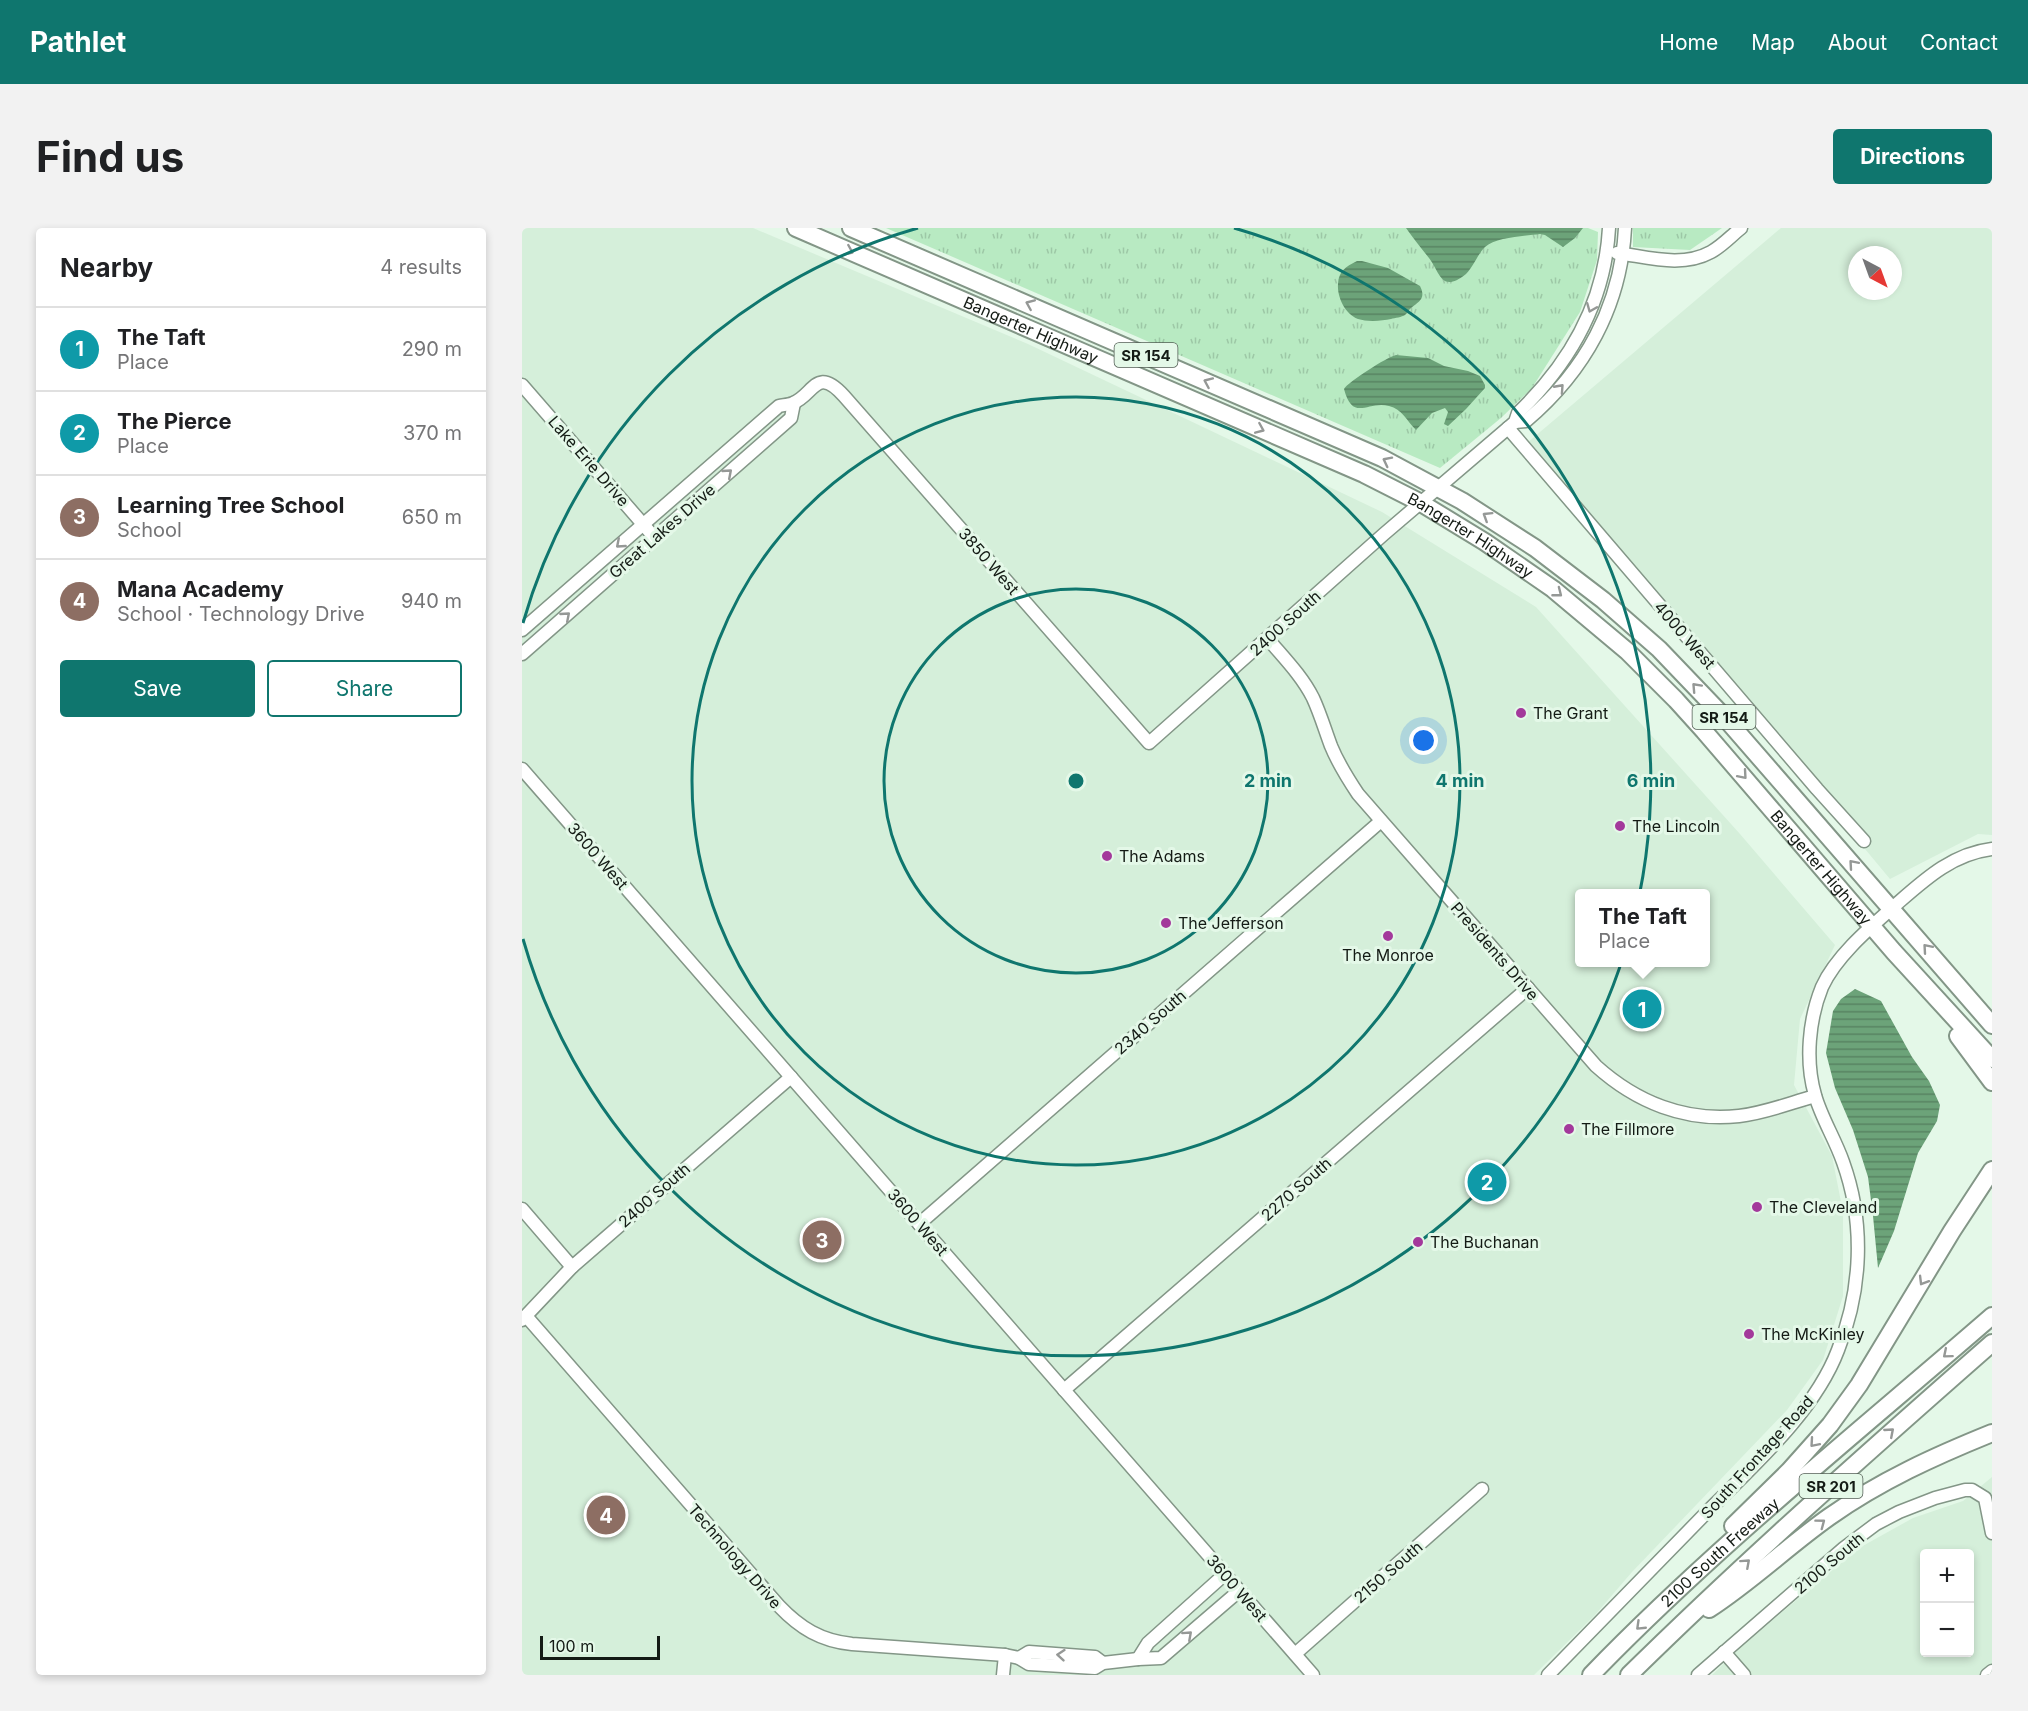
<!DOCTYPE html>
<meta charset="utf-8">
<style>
body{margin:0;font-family:Inter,sans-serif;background:#f2f2f2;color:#202124}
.controls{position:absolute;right:18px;bottom:18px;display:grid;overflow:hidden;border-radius:6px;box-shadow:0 3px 9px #0003}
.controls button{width:54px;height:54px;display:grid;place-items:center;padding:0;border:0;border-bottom:2px solid #e0e0e0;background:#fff;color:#202124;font:30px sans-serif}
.compass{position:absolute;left:1326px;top:18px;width:54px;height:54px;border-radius:50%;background:#fff;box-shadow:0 3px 9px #0003;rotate:139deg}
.scale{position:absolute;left:18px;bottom:15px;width:120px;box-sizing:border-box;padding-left:6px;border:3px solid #141b15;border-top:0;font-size:16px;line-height:21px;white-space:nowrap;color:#141b15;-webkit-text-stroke:4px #e4f8e8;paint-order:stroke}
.you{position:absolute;left:902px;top:513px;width:21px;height:21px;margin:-15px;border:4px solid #fff;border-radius:50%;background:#1a73e8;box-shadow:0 0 0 9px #1a73e833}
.badge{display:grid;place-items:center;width:39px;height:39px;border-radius:50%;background:#0f766e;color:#fff;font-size:20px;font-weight:700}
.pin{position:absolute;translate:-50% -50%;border:3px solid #fff;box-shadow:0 2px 6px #0006}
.popup{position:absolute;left:1053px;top:661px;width:135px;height:78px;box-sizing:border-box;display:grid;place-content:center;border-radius:6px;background:#fff;filter:drop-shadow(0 2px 4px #0005);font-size:20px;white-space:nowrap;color:#757577}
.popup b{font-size:22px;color:#202124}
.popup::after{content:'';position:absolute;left:50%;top:100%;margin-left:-12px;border:12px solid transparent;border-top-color:#fff}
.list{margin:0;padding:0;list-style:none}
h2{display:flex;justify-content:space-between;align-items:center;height:78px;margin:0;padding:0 24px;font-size:26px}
h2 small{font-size:20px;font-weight:400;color:#757577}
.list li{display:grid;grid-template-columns:39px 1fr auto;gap:18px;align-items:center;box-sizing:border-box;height:84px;padding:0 24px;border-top:2px solid #e0e0e0}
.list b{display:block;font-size:22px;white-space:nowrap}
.list p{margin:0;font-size:20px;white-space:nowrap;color:#757577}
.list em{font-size:20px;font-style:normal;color:#757577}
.actions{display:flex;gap:12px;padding:18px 24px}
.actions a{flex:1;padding:14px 0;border:2px solid #0f766e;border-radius:6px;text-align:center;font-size:21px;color:#0f766e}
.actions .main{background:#0f766e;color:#fff}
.map{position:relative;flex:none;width:1470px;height:1447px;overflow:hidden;border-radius:6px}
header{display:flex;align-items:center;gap:36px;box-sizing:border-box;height:84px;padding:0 30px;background:#0f766e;color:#fff}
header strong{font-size:28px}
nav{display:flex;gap:33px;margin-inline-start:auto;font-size:21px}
.intro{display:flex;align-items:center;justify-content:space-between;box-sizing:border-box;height:144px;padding:0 36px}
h1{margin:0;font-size:42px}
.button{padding:15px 27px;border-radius:6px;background:#0f766e;color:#fff;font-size:21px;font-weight:700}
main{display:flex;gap:36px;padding:0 36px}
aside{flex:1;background:#fff;border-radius:6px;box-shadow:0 3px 9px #0003}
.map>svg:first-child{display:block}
.built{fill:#d5efda;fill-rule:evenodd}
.grass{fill:url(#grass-tufts)}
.water{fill:url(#water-rules)}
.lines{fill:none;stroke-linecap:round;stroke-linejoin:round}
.minor-casing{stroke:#839687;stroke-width:15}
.highway-casing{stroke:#839687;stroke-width:20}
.minor{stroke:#fff;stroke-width:12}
.highway{stroke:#fff;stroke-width:16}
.oneway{stroke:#959896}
.ring{fill:none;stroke:#0f766e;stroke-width:3}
.poi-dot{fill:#a3399b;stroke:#e4f8e8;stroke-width:2}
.labels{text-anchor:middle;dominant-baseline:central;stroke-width:6;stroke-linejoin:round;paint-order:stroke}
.shield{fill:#e4f8e8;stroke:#525d54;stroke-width:1.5}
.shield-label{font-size:15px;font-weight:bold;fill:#141b15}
.street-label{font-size:16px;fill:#141b15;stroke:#e4f8e8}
.poi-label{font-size:16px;fill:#141b15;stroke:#e4f8e8;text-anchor:start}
.centre{fill:#0f766e;stroke:#e4f8e8;stroke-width:3}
.ring-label{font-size:18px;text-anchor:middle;font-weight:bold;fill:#0f766e;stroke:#e4f8e8;stroke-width:6;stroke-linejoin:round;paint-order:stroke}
</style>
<header>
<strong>Pathlet</strong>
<nav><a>Home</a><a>Map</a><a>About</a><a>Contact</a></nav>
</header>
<div class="intro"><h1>Find us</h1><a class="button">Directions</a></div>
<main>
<aside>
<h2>Nearby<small>4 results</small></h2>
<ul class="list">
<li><span class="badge" style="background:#0f9aa8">1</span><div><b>The Taft</b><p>Place</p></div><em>290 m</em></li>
<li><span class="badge" style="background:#0f9aa8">2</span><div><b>The Pierce</b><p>Place</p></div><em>370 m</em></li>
<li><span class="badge" style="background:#8d6e63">3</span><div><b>Learning Tree School</b><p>School</p></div><em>650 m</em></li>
<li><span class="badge" style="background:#8d6e63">4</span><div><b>Mana Academy</b><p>School · Technology Drive</p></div><em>940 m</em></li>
</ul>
<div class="actions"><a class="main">Save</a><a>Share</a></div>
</aside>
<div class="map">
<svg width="1470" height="1447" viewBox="0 0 1470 1447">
<defs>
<pattern id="grass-tufts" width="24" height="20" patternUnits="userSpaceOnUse" patternTransform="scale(1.5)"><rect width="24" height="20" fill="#b8eac2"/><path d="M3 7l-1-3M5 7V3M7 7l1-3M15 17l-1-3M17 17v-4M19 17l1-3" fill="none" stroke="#9dc8a6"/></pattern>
<pattern id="water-rules" width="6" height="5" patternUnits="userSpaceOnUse" patternTransform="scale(1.5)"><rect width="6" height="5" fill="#6ca379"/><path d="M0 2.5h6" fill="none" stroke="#588462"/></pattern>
</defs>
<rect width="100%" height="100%" fill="#e4f8e8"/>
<g class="built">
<path d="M0 0H231L506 116 860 284 1014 379 1218 606 1313 717 1278 791 1272 857 1310 928 1321 984V1068L1301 1132 1265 1182 1110 1344 1073 1387 1012 1447H0ZM1057 666H1183V734H1057Z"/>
<path d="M1259 0H1470V607L1456 606 1368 651 1005 215ZM1335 27H1371V63H1335Z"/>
<path d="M1470 1249V1447H1190L1222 1416 1337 1320 1391 1290 1441 1273ZM1402 1326H1448V1424H1402Z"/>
</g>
<g class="grass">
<path d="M364 0H1066L1076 4 1075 32 1058 84 1010 160 979 190 918 240Z"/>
<path d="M1111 0H1200L1168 22 1111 19Z"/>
</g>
<g class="water">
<path d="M884 0H1061L1053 10 1041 19 1023 7 1018 6C1004 8 974 9 963 19 955 27 952 38 944 46 919 66 918 44 907 30 899 20 891 10 884 0Z"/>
<path d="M835 33H840L866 40 898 58C904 70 898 73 889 80 886 82 886 85 883 87 880 89 873 90 869 91 860 93 845 94 836 91 823 86 815 69 816 56 817 43 823 39 835 33Z"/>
<path d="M874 127 906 130 922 138 946 143 958 148 963 157V160L944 181 926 198 922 196 926 184 923 180 910 185 894 202C885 193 880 181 867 178 846 172 831 195 822 161 826 154 865 129 874 127Z"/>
<path d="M1333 761 1359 773 1390 829 1407 853 1418 877 1415 893 1396 925 1372 1003 1356 1040 1351 988 1346 949 1331 902 1313 860 1304 825 1311 783 1319 771Z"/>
</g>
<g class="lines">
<defs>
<g id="minor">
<path d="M1095 25C1126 29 1160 40 1189 24 1200 18 1209 8 1219 0"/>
<path d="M0 157 133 310"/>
<path d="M993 194 1004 193C1063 143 1099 78 1103 0"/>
<path d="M986 200 1295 561 1342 613"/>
<path d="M0 402 257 178C261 177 267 177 271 175 292 167 294 137 322 168L627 515 862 306 993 194 996 185C1048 135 1083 73 1087 0"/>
<path d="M746 411C762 430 780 448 791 470 798 485 803 502 809 518 816 535 826 551 836 566L1074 838C1114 874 1163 894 1217 888 1243 885 1268 875 1293 868"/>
<path d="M0 426 269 190 272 175"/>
<path d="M0 541 791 1447"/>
<path d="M0 981 50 1039"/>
<path d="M397 996 859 593"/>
<path d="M4 1088 257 1378C278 1400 299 1413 330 1416L483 1427 497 1430 507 1436 573 1440 581 1435 616 1431 639 1430 717 1363"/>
<path d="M0 1092 50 1039 269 849"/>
<path d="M542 1162 1006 760"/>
<path d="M1202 1424 1222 1447"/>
<path d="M773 1426 960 1261"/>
<path d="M497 1430 507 1424 573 1429 581 1435"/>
<path d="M616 1431 626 1415 703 1346"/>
<path d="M481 1447 483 1427"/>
<path d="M1026 1447C1079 1392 1133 1338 1186 1283 1232 1237 1293 1183 1316 1122 1340 1062 1343 995 1321 934 1313 911 1299 889 1293 867 1283 833 1287 791 1300 759 1313 730 1345 702 1369 681 1399 655 1428 626 1470 621"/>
<path d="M1176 1447 1322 1320 1354 1296 1377 1284 1413 1270 1443 1262H1450L1463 1270 1470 1305"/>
<path d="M1465 1447 1470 1443"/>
</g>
<g id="highway">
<path id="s1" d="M274 0 842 246 899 275 963 314 1031 361 1105 423 1154 472 1182 503 1372 724 1470 831"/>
<path d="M329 0 860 230 940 273 1013 320 1081 372 1137 421 1204 491 1470 797"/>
<path d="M1436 808 1470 854"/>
<path d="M1211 1298 1267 1243 1308 1197 1337 1157 1430 1003 1470 942"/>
<path d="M1187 1381C1229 1354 1266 1318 1307 1289 1358 1253 1413 1228 1470 1205"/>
<path id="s2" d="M1069 1447C1194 1318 1334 1206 1470 1088"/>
<path d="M1107 1447C1224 1332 1347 1223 1470 1115"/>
</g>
</defs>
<use href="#minor" class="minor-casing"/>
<use href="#highway" class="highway-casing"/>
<use href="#minor" class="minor"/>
<use href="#highway" class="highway"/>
</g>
<defs><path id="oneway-chevron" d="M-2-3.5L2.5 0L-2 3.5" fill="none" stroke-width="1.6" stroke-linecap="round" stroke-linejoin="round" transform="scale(1.5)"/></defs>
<g class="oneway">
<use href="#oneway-chevron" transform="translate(327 23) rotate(23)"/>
<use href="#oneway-chevron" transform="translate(508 76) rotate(-157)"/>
<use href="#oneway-chevron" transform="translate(1069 80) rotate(112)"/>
<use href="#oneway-chevron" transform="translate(686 154) rotate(-156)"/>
<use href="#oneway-chevron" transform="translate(1038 160) rotate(-48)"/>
<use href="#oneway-chevron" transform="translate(738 201) rotate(23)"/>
<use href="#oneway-chevron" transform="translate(865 233) rotate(-153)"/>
<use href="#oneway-chevron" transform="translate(206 245) rotate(-41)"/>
<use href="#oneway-chevron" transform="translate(965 288) rotate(-148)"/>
<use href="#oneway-chevron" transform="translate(98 316) rotate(139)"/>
<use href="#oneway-chevron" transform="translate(1036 365) rotate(38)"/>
<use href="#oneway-chevron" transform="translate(44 388) rotate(-41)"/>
<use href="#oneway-chevron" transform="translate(1174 459) rotate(-133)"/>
<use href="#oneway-chevron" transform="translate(1221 547) rotate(49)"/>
<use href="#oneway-chevron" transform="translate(1331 636) rotate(-131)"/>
<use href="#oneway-chevron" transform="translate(1405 720) rotate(-131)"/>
<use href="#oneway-chevron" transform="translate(1401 1053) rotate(121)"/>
<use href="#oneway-chevron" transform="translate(1425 1126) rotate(140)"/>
<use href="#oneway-chevron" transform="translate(1368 1204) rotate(-41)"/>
<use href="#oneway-chevron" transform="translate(1292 1215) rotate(131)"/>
<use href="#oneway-chevron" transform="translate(1299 1295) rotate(-37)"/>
<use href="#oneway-chevron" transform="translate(1224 1335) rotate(-42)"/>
<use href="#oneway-chevron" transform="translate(1118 1398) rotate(136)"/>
<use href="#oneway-chevron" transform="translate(666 1407) rotate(-42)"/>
<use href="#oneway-chevron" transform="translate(539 1427) rotate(-175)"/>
</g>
<g class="ring">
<circle cx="554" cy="553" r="192"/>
<circle cx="554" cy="553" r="384"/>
<path d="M1 395A575 575 0 0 1 396 0M712 0A575 575 0 1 1 1 711"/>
</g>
<g class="poi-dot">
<circle cx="999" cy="485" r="6"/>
<circle cx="1098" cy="598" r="6"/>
<circle cx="585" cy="628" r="6"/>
<circle cx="644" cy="695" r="6"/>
<circle cx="866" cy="708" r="6"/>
<circle cx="1047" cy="901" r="6"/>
<circle cx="1235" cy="979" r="6"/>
<circle cx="896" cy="1014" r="6"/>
<circle cx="1227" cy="1106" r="6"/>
</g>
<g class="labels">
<g class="shield">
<rect x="592.5" y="115" width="63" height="24" rx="4.5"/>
<rect x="1170.5" y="477" width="63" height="24" rx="4.5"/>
<rect x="1277.5" y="1246" width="63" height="24" rx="4.5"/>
</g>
<g class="shield-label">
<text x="624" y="127">SR 154</text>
<text x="1202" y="489">SR 154</text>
<text x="1309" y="1258">SR 201</text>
</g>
<g class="street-label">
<text stroke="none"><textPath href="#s1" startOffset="256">Bangerter Highway</textPath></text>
<text transform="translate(67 233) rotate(49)">Lake Erie Drive</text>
<text transform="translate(140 303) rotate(-41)">Great Lakes Drive</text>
<text stroke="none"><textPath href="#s1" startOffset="742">Bangerter Highway</textPath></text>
<text transform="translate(467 333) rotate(49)">3850 West</text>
<text transform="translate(763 395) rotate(-42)">2400 South</text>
<text transform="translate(1163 407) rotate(49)">4000 West</text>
<text transform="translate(76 628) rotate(49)">3600 West</text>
<text stroke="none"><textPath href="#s1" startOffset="1228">Bangerter Highway</textPath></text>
<text transform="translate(973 723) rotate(49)">Presidents Drive</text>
<text transform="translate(628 794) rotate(-41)">2340 South</text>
<text transform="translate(774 961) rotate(-41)">2270 South</text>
<text transform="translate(132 967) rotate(-41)">2400 South</text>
<text transform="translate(396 994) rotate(49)">3600 West</text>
<text transform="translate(1235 1229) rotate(-48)">South Frontage Road</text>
<text stroke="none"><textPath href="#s2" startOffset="178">2100 South Freeway</textPath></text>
<text transform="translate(213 1328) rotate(49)">Technology Drive</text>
<text transform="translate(1307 1335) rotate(-40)">2100 South</text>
<text transform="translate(866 1344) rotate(-41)">2150 South</text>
<text transform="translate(715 1360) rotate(49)">3600 West</text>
</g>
<g class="poi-label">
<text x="1011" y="485">The Grant</text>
<text x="1110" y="598">The Lincoln</text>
<text x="597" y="628">The Adams</text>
<text x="656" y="695">The Jefferson</text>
<text x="866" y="727" text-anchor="middle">The Monroe</text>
<text x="1059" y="901">The Fillmore</text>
<text x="1247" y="979">The Cleveland</text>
<text x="908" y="1014">The Buchanan</text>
<text x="1239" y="1106">The McKinley</text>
</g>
</g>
<circle cx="554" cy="553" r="9" class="centre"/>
<g class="ring-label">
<text x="746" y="559">2 min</text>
<text x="938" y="559">4 min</text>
<text x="1129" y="559">6 min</text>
</g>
</svg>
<div class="controls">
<button>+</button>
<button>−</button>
</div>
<svg class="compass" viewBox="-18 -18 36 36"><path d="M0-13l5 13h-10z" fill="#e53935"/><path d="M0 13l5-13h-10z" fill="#757577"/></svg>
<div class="scale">100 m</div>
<div class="you"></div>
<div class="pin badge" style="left:1120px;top:781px;background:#0f9aa8">1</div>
<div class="popup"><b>The Taft</b>Place</div>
<div class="pin badge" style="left:965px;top:954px;background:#0f9aa8">2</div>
<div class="pin badge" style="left:300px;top:1012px;background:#8d6e63">3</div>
<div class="pin badge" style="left:84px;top:1287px;background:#8d6e63">4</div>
</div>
</main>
